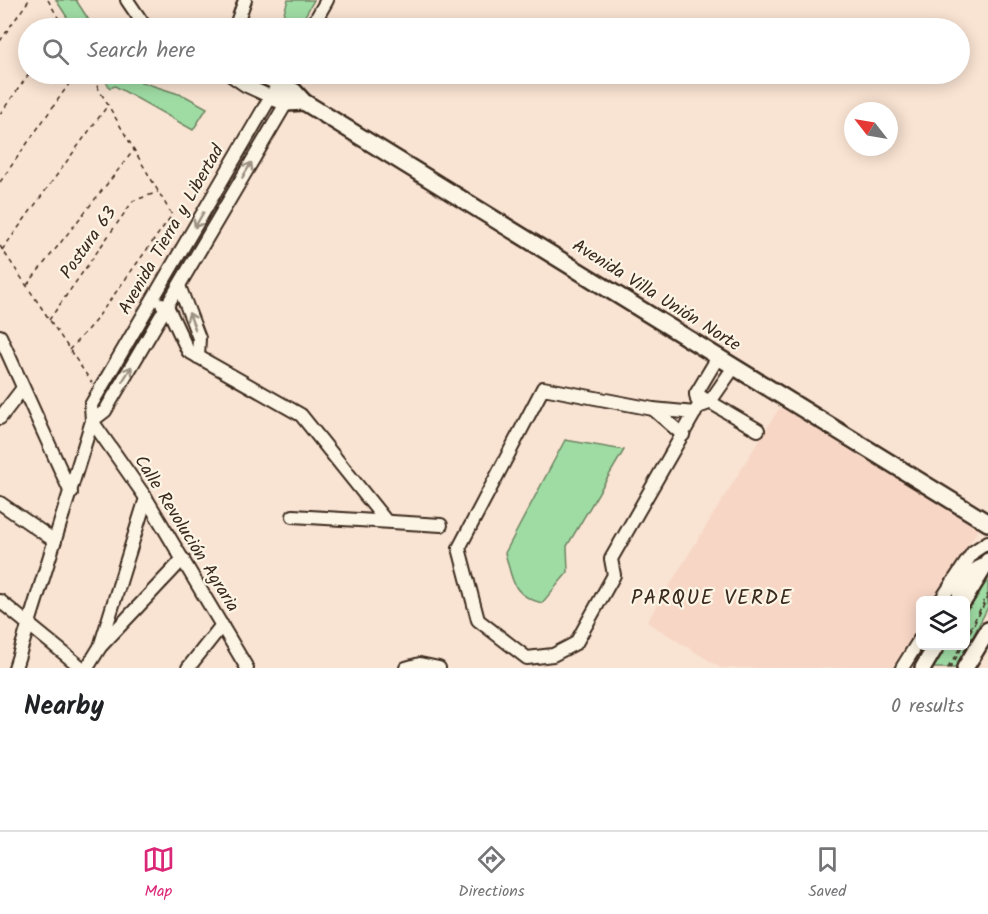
<!DOCTYPE html>
<meta charset="utf-8">
<style>
body{margin:0;font-family:Kalam,sans-serif;background:#f6f6f6;color:#202124}
.controls{position:absolute;right:18px;bottom:18px;display:grid;overflow:hidden;border-radius:9px;box-shadow:0 3px 15px #0003}
.controls button{width:54px;height:54px;display:grid;place-items:center;padding:0;border:0;border-bottom:2px solid #e0e0e0;background:#fff;color:#202124;font:30px sans-serif}
.compass{position:absolute;left:844px;top:102px;width:54px;height:54px;border-radius:50%;background:#fff;box-shadow:0 3px 15px #0003;rotate:301deg}
.list{margin:0;padding:0;list-style:none}
h2{display:flex;justify-content:space-between;align-items:center;height:78px;margin:0;padding:0 24px;font-size:26px}
h2 small{font-size:20px;font-weight:400;color:#757577}
.icon{flex:none;width:33px;height:33px;fill:none;stroke:currentColor;stroke-width:2;stroke-linecap:round;stroke-linejoin:round}
.map{position:relative;flex:none;width:988px;height:668px;overflow:hidden}
.search{position:absolute;background:#fff;box-shadow:0 3px 15px #0003;left:18px;right:18px;top:18px;height:66px;display:flex;align-items:center;gap:15px;box-sizing:border-box;padding:0 21px;border-radius:33px;color:#757577;font-size:22px}
.sheet{height:162px;background:#fff}
nav{display:flex;justify-content:space-around;align-items:center;box-sizing:border-box;height:84px;border-top:2px solid #e0e0e0;background:#fff;font-size:16px;color:#757577}
nav a{display:grid;justify-items:center;gap:3px}
nav .on{color:#db2777}
.map>svg:first-child{display:block}
.built{fill:#f7d6c5}
.green{fill:#9fdca4;stroke:#6d8361;stroke-width:1.5}
.lines{fill:none;stroke-linecap:round;stroke-linejoin:round}
.minor-casing{stroke:#3b2a1e;stroke-width:16}
.major-casing{stroke:#3b2a1e;stroke-width:20}
.path{stroke:#3b2a1e;stroke-width:1.5;stroke-dasharray:4.5 4.5;stroke-linecap:butt}
.minor{stroke:#fcf5e5;stroke-width:12}
.major{stroke:#fcf5e5;stroke-width:15}
.oneway{stroke:#9c9082}
.labels{text-anchor:middle;dominant-baseline:central;stroke-width:4.5;stroke-linejoin:round;paint-order:stroke}
.street-label{font-size:18px;fill:#3b2a1e;stroke:#fcf5e5}
.quarter-label{font-size:21px;letter-spacing:1.5px;fill:#3b2a1e;stroke:#fcf5e5}
</style>
<div class="map">
<svg width="988" height="668" viewBox="0 0 988 668">
<rect width="100%" height="100%" fill="#f9e3d2"/>
<filter id="ink" filterUnits="userSpaceOnUse"><feTurbulence type="fractalNoise" baseFrequency=".0167" numOctaves="2"/><feDisplacementMap in="SourceGraphic" scale="12" xChannelSelector="R" yChannelSelector="G"/><feConvolveMatrix kernelMatrix="1 2 1 2 8 2 1 2 1" color-interpolation-filters="sRGB"/></filter>
<g filter="url(#ink)">
<path class="built" d="M782 408 979 528 934 600H920V630L897 668H721L647 622 778 410Z"/>
<g class="green">
<path d="M56 0H76L94 28H74Z"/>
<path d="M288 0H314L298 28H279Z"/>
<path d="M101 74H124L126 77 185 96 207 108 193 130 115 86 110 88Z"/>
<path d="M565 440 624 450 567 546 568 572 542 603C511 595 513 580 505 553Z"/>
<path d="M988 575V607L957 668H931L945 646H966V612Z"/>
</g>
<g class="lines">
<defs>
<g id="minor">
<path d="M127 0 146 28"/>
<path d="M235 28 245 0"/>
<path d="M311 28 327 0"/>
<path d="M229 74 245 85 271 97"/>
<path d="M255 74 278 84"/>
<path d="M179 286 199 338 198 357"/>
<path d="M162 304 167 306 188 351 301 415 386 521"/>
<path d="M0 336 71 493"/>
<path d="M696 394 758 430"/>
<path d="M697 400 696 394 718 357"/>
<path d="M653 409 683 435"/>
<path d="M695 413 653 409 543 388 459 548 478 620 527 658 553 655 576 643 614 575 611 559 698 407 709 403 734 367"/>
<path d="M0 418 23 388"/>
<path d="M92 421 105 411 291 95"/>
<path d="M92 421 146 498 247 668"/>
<path d="M0 503 55 541"/>
<path d="M293 516 441 525"/>
<path d="M941 600 973 552 988 542"/>
<path d="M959 600C957 582 970 570 986 564"/>
<path d="M0 601 82 668"/>
<path d="M100 647 146 498"/>
<path d="M15 668 92 421 91 405 284 74"/>
<path d="M87 668 100 647 183 559"/>
<path d="M188 668 222 625"/>
<path d="M406 668 420 664 439 668"/>
<path d="M902 668 920 639"/>
</g>
<g id="major">
<path d="M278 84 294 91 304 102 988 523"/>
<path d="M271 97 287 103 304 102"/>
<path d="M964 600 988 561"/>
<path d="M923 668 936 646"/>
<path d="M965 668 988 630"/>
</g>
</defs>
<use href="#minor" class="minor-casing"/>
<use href="#major" class="major-casing"/>
<g class="path">
<path d="M48 0 64 28"/>
<path d="M0 41 29 0"/>
<path d="M0 114 29 74"/>
<path d="M0 182 76 74"/>
<path d="M0 246 92 383"/>
<path d="M2 250 108 105"/>
<path d="M27 285 134 150"/>
<path d="M49 320 133 201 158 192"/>
<path d="M69 350 95 321 172 215 90 74"/>
<path d="M966 637 988 594"/>
<path d="M966 640 988 597"/>
<path d="M948 668 961 646"/>
<path d="M950 668 963 646"/>
</g>
<use href="#minor" class="minor"/>
<use href="#major" class="major"/>
</g>
<defs><path id="oneway-shaft" d="M-6 0H5M1.5-3L5.5 0L1.5 3" fill="none" stroke-width="1.6" stroke-linecap="round" stroke-linejoin="round" transform="scale(1.5)"/></defs>
<g class="oneway">
<use href="#oneway-shaft" transform="translate(247 170) rotate(-59)"/>
<use href="#oneway-shaft" transform="translate(199 220) rotate(120)"/>
<use href="#oneway-shaft" transform="translate(192 321) rotate(-111)"/>
<use href="#oneway-shaft" transform="translate(127 374) rotate(-59)"/>
</g>
</g>
<g class="labels">
<g class="street-label">
<text transform="translate(172 230) rotate(-60)">Avenida Tierra y Libertad</text>
<text transform="translate(89 243) rotate(-55)">Postura 63</text>
<text transform="translate(656 296) rotate(32)">Avenida Villa Unión Norte</text>
<text transform="translate(186 534) rotate(58)">Calle Revolución Agraria</text>
</g>
<g class="quarter-label">
<text x="712" y="598">PARQUE VERDE</text>
</g>
</g>
</svg>
<div class="controls">
<button><svg class="icon" aria-label="layers" viewBox="0 0 24 24"><path d="M12 4l9 5-9 5-9-5zM3 14l9 5 9-5"/></svg></button>
</div>
<svg class="compass" viewBox="-18 -18 36 36"><path d="M0-13l5 13h-10z" fill="#e53935"/><path d="M0 13l5-13h-10z" fill="#757577"/></svg>
<div class="search"><svg class="icon" aria-label="search" viewBox="0 0 24 24"><circle cx="10" cy="10" r="6"/><path d="M15 15l6 6"/></svg>Search here</div>
</div>
<section class="sheet">
<h2>Nearby<small>0 results</small></h2>
<ul class="list">
</ul>
</section>
<nav>
<a class="on"><svg class="icon" aria-label="map" viewBox="0 0 24 24"><path d="M3 6l6-2 6 2 6-2v14l-6 2-6-2-6 2zM9 4v14M15 6v14"/></svg>Map</a>
<a><svg class="icon" aria-label="directions" viewBox="0 0 24 24"><path d="M12 3l9 9-9 9-9-9zM9 14v-3h6M13 9l2 2-2 2"/></svg>Directions</a>
<a><svg class="icon" aria-label="saved" viewBox="0 0 24 24"><path d="M7 4h10v16l-5-4-5 4z"/></svg>Saved</a>
</nav>
